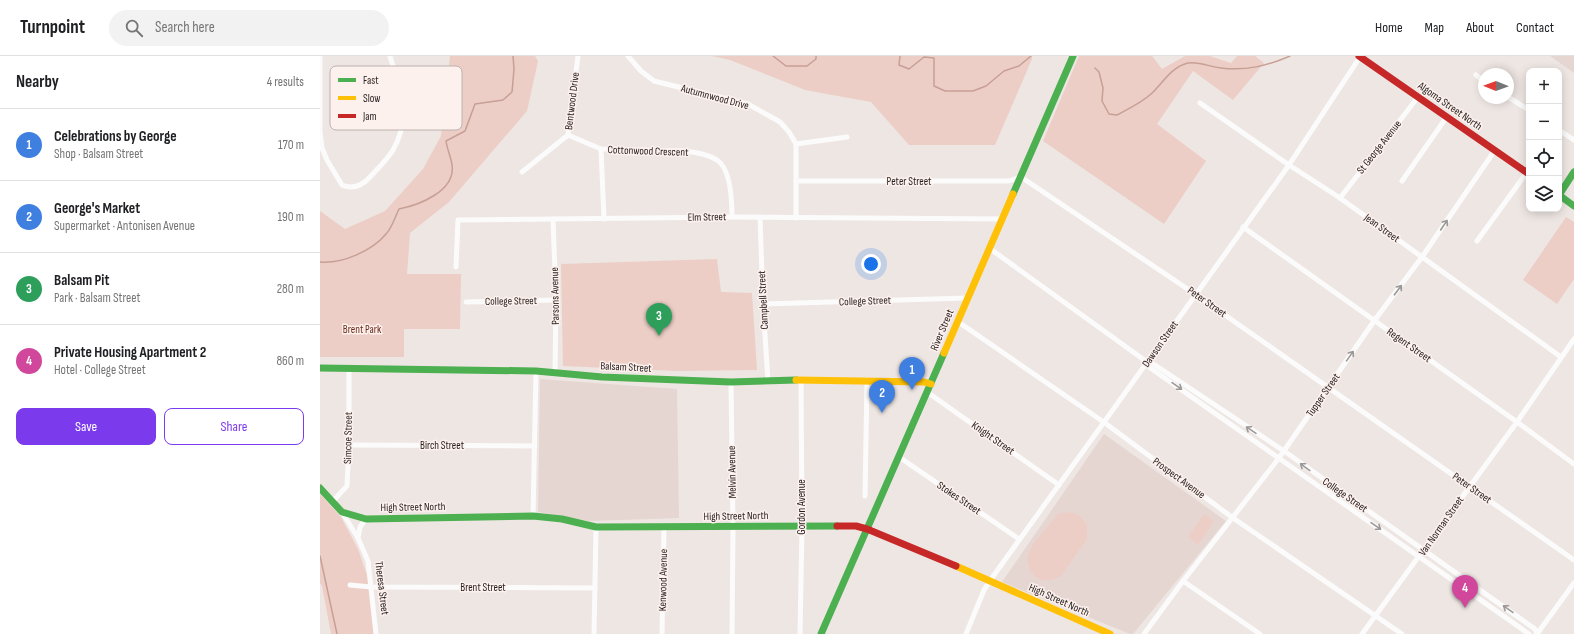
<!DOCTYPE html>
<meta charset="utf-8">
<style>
body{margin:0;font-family:"Sofia Sans Condensed",sans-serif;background:#f2f2f2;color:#202124}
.controls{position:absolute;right:12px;top:12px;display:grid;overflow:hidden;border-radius:8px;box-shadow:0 2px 10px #0003}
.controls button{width:36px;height:36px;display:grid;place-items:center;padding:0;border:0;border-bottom:1px solid #e0e0e0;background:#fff;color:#202124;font:20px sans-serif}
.compass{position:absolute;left:1158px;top:12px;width:36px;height:36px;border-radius:50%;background:#fff;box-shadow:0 2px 10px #0003;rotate:271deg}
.you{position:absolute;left:551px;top:208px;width:14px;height:14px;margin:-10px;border:3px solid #fff;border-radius:50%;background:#1a73e8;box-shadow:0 0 0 6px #1a73e833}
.badge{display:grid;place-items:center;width:26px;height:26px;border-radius:50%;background:#7c3aed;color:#fff;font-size:13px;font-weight:700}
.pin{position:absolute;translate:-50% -33px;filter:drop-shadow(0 1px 2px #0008)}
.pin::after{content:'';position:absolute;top:21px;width:14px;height:12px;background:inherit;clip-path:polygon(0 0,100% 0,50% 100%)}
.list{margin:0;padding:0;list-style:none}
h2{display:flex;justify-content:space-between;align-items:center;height:52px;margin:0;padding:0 16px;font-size:17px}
h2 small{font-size:13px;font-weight:400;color:#757577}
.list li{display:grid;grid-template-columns:26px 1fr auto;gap:12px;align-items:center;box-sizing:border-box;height:72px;padding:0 16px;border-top:1px solid #e0e0e0}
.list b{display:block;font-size:15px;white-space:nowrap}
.list p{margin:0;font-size:13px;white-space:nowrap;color:#757577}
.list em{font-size:13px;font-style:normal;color:#757577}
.actions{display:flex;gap:8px;padding:12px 16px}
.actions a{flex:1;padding:9px 0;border:1px solid #7c3aed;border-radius:8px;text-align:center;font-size:14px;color:#7c3aed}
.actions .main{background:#7c3aed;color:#fff}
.icon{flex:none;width:22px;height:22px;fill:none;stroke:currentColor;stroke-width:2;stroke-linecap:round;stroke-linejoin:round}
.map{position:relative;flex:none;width:1254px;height:578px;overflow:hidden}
header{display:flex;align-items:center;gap:24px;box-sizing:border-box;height:56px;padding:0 20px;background:#fff;border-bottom:1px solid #e0e0e0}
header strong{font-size:19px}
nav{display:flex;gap:22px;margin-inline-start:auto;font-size:14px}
.search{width:280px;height:36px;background:#f2f2f2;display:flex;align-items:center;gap:10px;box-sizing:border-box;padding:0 14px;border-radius:22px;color:#757577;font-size:15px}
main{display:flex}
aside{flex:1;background:#fff}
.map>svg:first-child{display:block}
.built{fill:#e6d6d1}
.green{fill:#eccec6}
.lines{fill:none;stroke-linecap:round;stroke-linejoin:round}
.stream{stroke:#c79f95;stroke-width:1.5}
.street{stroke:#fcfbfb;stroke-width:5}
.fast{stroke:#4caf50;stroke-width:7}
.slow{stroke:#ffc107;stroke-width:7}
.jam{stroke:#c62828;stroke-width:7}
.oneway{stroke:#9b9897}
.labels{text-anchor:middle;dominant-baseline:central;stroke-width:3;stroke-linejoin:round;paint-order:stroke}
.street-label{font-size:11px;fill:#241e1d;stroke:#fdf1ed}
.park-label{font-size:11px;fill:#6c2919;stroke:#fdf1ed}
.key{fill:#fdf1ed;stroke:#bcb2af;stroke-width:1}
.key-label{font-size:11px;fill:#241e1d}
</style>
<header>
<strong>Turnpoint</strong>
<div class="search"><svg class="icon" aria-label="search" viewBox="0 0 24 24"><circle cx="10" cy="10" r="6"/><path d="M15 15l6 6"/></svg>Search here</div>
<nav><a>Home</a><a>Map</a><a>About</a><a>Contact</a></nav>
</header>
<main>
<aside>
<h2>Nearby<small>4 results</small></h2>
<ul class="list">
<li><span class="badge" style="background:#3f7fe0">1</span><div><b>Celebrations by George</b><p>Shop · Balsam Street</p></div><em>170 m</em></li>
<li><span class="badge" style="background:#3f7fe0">2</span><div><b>George's Market</b><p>Supermarket · Antonisen Avenue</p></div><em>190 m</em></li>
<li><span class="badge" style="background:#2e9e5b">3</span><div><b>Balsam Pit</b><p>Park · Balsam Street</p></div><em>280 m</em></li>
<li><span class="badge" style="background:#d1479c">4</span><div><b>Private Housing Apartment 2</b><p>Hotel · College Street</p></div><em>860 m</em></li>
</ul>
<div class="actions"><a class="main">Save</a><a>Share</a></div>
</aside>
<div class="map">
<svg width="1254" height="578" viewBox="0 0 1254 578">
<rect width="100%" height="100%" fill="#eee6e3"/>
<g class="built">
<path d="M1231 0H1254V17L1230 0Z"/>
<path d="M220 323 357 333 359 462 268 465 218 456Z"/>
<path d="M784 378 906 465 813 578H810L682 526Z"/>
</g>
<g class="green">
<path d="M130 0H215L218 5 207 55 129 146 90 177 87 218H141L140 273H84V301H0V155L25 173 65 155 103 113 121 80Z"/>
<path d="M392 0H712V3L675 89H589L551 46 485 34 410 4Z"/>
<path d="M759 0H832L842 13 865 0H890L911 7 917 0H935L944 7 913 44 873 15 837 68 886 105 844 168 723 85Z"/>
<path d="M1246 161 1254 166V223L1237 248 1203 224Z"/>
<path d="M397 203 401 236 432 237 437 314 356 315 243 310 241 208Z"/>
<path d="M0 438 21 461 38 493 51 531 56 578H11L2 530 0 527Z"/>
<path d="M750 456 759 459 767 469V483L741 520 731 524H722L715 521 710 514 707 501 713 488 738 458Z"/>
<path d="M884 458 894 465 878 489 868 481Z"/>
</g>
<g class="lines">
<g class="stream">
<path d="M453 0 466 10H487L496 3V0"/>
<path d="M580 0 579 9 589 13 604 1 614 2V30L625 35H653L666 30 684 15 699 10 711 0"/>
<path d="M775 12 779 16 783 32 782 45 789 58 797 59C808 53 821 47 831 38 843 27 851 11 868 7 879 5 890 11 901 12 926 15 947 10 970 0"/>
<path d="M0 206C22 208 52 195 66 178 72 172 75 161 79 153 99 149 136 135 132 109 131 101 127 93 126 85L145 75 155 48 183 44 192 36 194 13 193 0"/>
<path d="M0 500 17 578"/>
</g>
<g class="street">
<path d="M0 0V76L2 92 7 104 22 129C33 134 43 129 51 120 58 112 67 104 73 94 92 61 80 34 70 0"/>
<path d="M308 0 321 15 334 25 428 48 460 66 469 76 476 88V162"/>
<path d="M1156 19 1164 25"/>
<path d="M1188 41 1209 54"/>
<path d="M880 47 969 109 1020 142 1241 301"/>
<path d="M1239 74 1254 84"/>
<path d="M248 79 281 93 363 95C374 96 388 98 397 104 411 113 412 147 412 161"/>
<path d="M476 88 527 81"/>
<path d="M281 93 284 163"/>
<path d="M202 116 248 79 258 0"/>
<path d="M476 125H689L701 121 875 238 1254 504"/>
<path d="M1082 125 1126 62"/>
<path d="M1020 142 1098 41"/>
<path d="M440 161 443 248 448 326"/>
<path d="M233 163 236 244 235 316"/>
<path d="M923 171 1197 366 1254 408"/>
<path d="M1157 185 1207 116"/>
<path d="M669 192 827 306 832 307 964 395 1215 573 1217 578"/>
<path d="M136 211 138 164 412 161 682 163"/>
<path d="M146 246 236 244"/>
<path d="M443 248 647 242"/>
<path d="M637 265 785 367 913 462 1082 578"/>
<path d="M827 306 829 311 1209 578"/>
<path d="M411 326 413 471 412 578"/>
<path d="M607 336 739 429"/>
<path d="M29 389 215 390"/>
<path d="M579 401 699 483"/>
<path d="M545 440 547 324"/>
<path d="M13 445 27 430 29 389V313"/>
<path d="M22 456 38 482 48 505 56 578"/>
<path d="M213 460 216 315"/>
<path d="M38 482 40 471 46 463"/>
<path d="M863 525 940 578"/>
<path d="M30 529 51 531 275 532"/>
<path d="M274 578 276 471"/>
<path d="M342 578 344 471"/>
<path d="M480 578 482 470 481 324"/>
<path d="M646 578 664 534 674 519 969 109 1040 1"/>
<path d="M824 578 863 525 959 402 1054 265 1102 201 1175 94"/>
<path d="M1042 578 1197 366 1254 283"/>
<path d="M1217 578 1254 527"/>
</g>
<g class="fast">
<path d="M693 138 753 0"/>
<path d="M1239 139 1254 116"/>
<path d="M1239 139 1254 150"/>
<path d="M0 312 216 315 282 321 411 326 476 324"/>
<path d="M0 432 22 456 46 463 213 460 242 463 276 471 517 470"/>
<path d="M501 578 624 297"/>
</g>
<g class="slow">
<path d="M624 297 693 138"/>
<path d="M476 324 604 326 611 328"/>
<path d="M636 510 790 578"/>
</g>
<g class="jam">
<path d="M1039 0 1209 118"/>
<path d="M517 470H536L547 473 636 510"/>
</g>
</g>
<defs><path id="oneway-shaft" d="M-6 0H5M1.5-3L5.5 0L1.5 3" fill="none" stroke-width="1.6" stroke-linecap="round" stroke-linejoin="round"/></defs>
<g class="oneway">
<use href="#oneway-shaft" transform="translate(1124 169) rotate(-56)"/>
<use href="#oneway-shaft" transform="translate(1078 234) rotate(-53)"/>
<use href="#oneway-shaft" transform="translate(1030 300) rotate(-55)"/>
<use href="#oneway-shaft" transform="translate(857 330) rotate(35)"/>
<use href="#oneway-shaft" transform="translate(931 374) rotate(-146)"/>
<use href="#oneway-shaft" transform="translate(985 411) rotate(-144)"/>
<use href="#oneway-shaft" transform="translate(1056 470) rotate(35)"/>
<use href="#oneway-shaft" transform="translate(1188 553) rotate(-145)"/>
</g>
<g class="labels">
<g class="street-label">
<text transform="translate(395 41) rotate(15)">Autumnwood Drive</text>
<text transform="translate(252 45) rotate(-83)">Bentwood Drive</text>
<text transform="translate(1130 50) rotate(35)">Algoma Street North</text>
<text transform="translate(1059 91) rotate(-52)">St George Avenue</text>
<text transform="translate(328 95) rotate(2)">Cottonwood Crescent</text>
<text x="589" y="125">Peter Street</text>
<text transform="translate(387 161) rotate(-1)">Elm Street</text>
<text transform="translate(1062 172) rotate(36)">Jean Street</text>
<text transform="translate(235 240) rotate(-91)">Parsons Avenue</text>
<text transform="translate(443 244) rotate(-93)">Campbell Street</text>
<text transform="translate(191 245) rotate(-1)">College Street</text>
<text transform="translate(545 245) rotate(-2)">College Street</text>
<text transform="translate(887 246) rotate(35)">Peter Street</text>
<text transform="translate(622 274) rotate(-67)">River Street</text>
<text transform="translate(840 288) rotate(-55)">Dawson Street</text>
<text transform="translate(1089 289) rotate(35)">Regent Street</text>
<text transform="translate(306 311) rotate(3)">Balsam Street</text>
<text transform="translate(1003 339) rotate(-55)">Tupper Street</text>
<text transform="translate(28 382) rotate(-89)">Simcoe Street</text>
<text transform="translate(673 382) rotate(35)">Knight Street</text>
<text x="122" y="389">Birch Street</text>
<text transform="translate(412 416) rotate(-91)">Melvin Avenue</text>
<text transform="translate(859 422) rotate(36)">Prospect Avenue</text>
<text transform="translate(1152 432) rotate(35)">Peter Street</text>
<text transform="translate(1025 439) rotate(35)">College Street</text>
<text transform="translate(639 442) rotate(34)">Stokes Street</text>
<text transform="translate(93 451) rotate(-1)">High Street North</text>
<text transform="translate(481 451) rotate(-90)">Gordon Avenue</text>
<text transform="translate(416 460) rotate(-1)">High Street North</text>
<text transform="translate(1121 470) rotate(-55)">Van Norman Street</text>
<text transform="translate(343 524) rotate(-89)">Kenwood Avenue</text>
<text x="163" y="531">Brent Street</text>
<text transform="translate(62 532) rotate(83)">Theresa Street</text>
<text transform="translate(739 544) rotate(24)">High Street North</text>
</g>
<g class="park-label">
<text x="42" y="273">Brent Park</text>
</g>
</g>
<rect x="10" y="10" width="132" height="64" rx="6" class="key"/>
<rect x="18" y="22" width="18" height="4" fill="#4caf50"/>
<rect x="18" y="40" width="18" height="4" fill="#ffc107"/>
<rect x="18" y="58" width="18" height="4" fill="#c62828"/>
<g class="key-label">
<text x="43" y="28">Fast</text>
<text x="43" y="46">Slow</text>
<text x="43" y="64">Jam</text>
</g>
</svg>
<div class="controls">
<button>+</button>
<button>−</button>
<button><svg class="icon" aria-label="locate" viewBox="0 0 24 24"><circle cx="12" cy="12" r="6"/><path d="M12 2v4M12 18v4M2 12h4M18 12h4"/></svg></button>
<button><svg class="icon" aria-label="layers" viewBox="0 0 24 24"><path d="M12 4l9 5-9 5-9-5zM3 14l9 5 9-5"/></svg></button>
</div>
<svg class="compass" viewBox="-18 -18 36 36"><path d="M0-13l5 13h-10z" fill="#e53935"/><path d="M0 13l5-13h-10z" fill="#757577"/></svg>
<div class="you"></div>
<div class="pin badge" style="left:592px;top:334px;background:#3f7fe0">1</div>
<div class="pin badge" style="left:562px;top:357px;background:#3f7fe0">2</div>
<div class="pin badge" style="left:339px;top:280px;background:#2e9e5b">3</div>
<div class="pin badge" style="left:1145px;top:552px;background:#d1479c">4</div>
</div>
</main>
